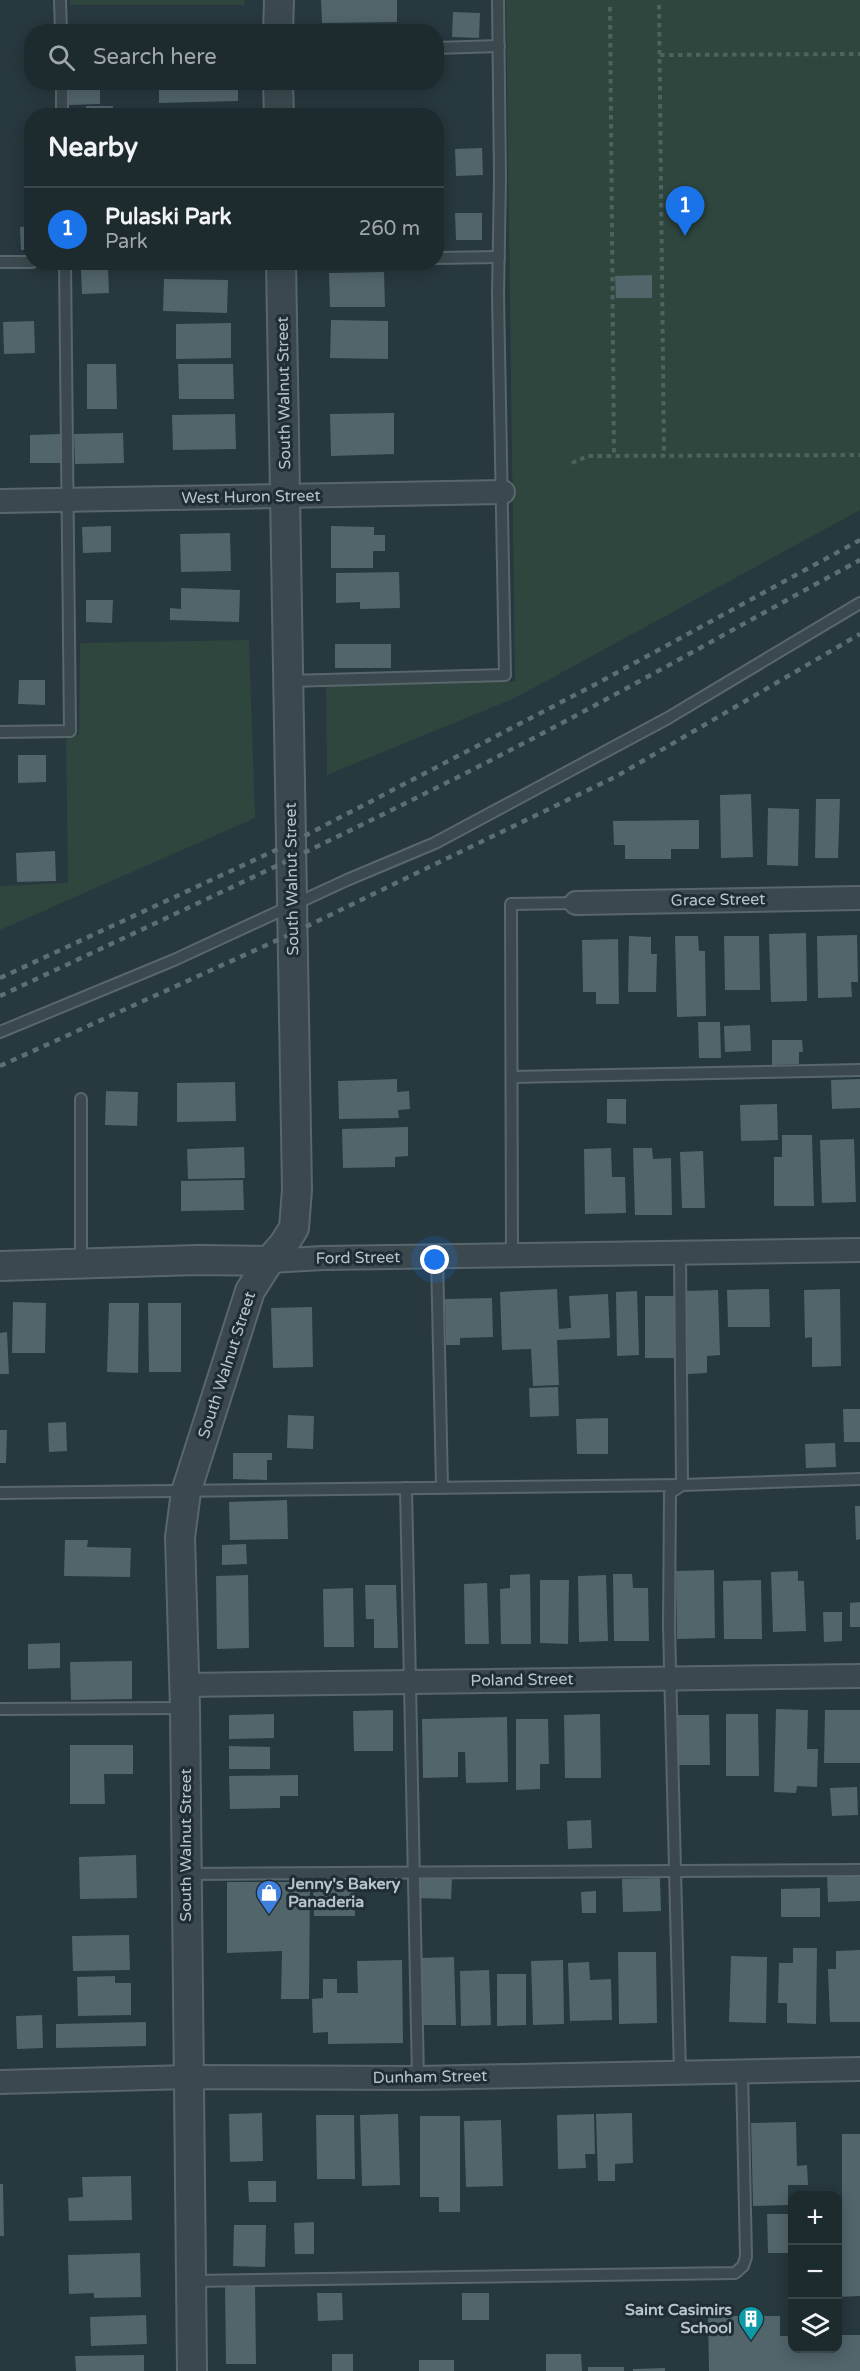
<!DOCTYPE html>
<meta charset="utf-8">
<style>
body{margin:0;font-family:"Varela Round",sans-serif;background:#2a363a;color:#f1f3f6}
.controls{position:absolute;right:18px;bottom:18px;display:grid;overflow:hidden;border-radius:12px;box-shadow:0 3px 15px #0003}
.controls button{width:54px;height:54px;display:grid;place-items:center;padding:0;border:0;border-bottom:2px solid #3b464a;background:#1d2a2e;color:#f1f3f6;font:30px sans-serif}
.you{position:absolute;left:435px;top:1260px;width:21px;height:21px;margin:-15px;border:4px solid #fff;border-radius:50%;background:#1a73e8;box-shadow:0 0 0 9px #1a73e833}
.badge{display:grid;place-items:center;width:39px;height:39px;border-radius:50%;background:#1a73e8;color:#fff;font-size:20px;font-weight:700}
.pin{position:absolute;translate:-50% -50px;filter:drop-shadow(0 2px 3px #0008)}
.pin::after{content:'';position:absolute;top:32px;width:21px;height:18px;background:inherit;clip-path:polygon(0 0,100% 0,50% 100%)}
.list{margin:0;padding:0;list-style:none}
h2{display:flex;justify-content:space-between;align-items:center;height:78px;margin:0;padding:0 24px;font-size:26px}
h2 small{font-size:20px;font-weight:400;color:#a0a7aa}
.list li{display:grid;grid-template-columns:39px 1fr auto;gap:18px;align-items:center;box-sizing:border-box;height:84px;padding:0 24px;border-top:2px solid #3b464a}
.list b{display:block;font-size:22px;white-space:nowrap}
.list p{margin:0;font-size:20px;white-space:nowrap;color:#a0a7aa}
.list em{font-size:20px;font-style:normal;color:#a0a7aa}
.icon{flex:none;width:33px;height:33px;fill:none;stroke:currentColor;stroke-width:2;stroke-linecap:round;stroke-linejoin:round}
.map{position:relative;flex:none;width:860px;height:2371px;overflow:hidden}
.search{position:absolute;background:#1d2a2e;box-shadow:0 3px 15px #0003;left:24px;top:24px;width:420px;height:66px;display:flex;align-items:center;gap:15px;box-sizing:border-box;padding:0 21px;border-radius:24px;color:#a0a7aa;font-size:22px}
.panel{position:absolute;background:#1d2a2e;box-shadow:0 3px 15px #0003;left:24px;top:108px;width:420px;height:162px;border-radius:24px}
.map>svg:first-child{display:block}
.green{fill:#2f463f}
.building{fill:#52656b}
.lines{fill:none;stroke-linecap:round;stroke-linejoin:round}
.service-casing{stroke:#59676c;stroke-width:14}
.minor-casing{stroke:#59676c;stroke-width:26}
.tertiary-casing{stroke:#59676c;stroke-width:32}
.path{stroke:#4e625f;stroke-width:4;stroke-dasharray:4.5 4.5;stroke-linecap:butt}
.service{stroke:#3b494f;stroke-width:10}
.minor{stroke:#3b494f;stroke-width:22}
.tertiary{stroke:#3b494f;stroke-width:28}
.rail{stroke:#5d6e75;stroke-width:4.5;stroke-dasharray:6 6;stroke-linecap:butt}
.labels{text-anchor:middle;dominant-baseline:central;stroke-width:6;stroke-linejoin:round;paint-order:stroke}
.street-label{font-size:16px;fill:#b7c4c9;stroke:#202e34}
.poi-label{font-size:16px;font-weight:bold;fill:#b7c4c9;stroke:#202e34;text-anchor:start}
</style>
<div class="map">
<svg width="860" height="2371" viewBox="0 0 860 2371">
<rect width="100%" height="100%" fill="#27383e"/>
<g class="green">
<path d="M70 0H245L244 5H70Z"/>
<path d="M506 0H860V510L515 698 327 775 326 686 515 681Z"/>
<path d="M249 640 255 818 0 930V886L68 883 66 736 79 735 80 643Z"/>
</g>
<g class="building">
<path d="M321 0H397V22L322 23Z"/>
<path d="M453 12 480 13 479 38 452 37Z"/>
<path d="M69 82H100V104L69 105Z"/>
<path d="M149 82H238V101L159 103V86L149 87Z"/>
<path d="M86 106H113L112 116H86Z"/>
<path d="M327 109 405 110V116H327Z"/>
<path d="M482 148 483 175 456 176 455 149Z"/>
<path d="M455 213H482V240H456Z"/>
<path d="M32 226V249L21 250 20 227Z"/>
<path d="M108 268 109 293 82 294 81 269Z"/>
<path d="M384 272 385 307H330L329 273Z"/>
<path d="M652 275V298H616L615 276Z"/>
<path d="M164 279 228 280 227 313 163 311Z"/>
<path d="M331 320 388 321V359L330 358Z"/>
<path d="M34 321 35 353 4 354 3 322Z"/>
<path d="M231 323V358L176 359V324Z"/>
<path d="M87 364H116L117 409H87Z"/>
<path d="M178 364H233L234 399H179Z"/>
<path d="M394 413V454L331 456 330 414Z"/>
<path d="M235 414 236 449 173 450 172 415Z"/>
<path d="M123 433 124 463 75 464 74 434Z"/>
<path d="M60 434 61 463H30V435Z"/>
<path d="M111 526V552L83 553 82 527Z"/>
<path d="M331 526 374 527V535H385V551H373V568H331Z"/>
<path d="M230 533 231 571 181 572 180 534Z"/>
<path d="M399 572 400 608 360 609V602L336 603V573Z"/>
<path d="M181 588 240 590 239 622 170 620V608L181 609Z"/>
<path d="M86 600H113L112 623 86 622Z"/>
<rect x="335" y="644" width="56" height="24"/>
<path d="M19 680H45V705L18 704Z"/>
<path d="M18 755H46V782L18 783Z"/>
<path d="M751 794 753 857 721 858 720 795Z"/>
<path d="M816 799H840L838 858H815Z"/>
<path d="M768 808 799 809 798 866 767 865Z"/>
<path d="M699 820V849H671V859H625V845H614L613 821Z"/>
<path d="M55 851 56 881 17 882 16 853Z"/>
<path d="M806 933 807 1001 771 1002 769 934Z"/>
<path d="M857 935 858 982H851L852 997 818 998 817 936Z"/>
<path d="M629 936 651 937V954H657L656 992H628Z"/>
<path d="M675 936H698L699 951H705L706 1016 677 1017Z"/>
<path d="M724 936H759L760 990H725Z"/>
<path d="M618 939 619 1004H596V992H583L582 940Z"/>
<path d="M698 1022H720L721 1058H699Z"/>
<path d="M750 1025 751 1051 725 1052 724 1026Z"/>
<path d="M772 1040H802L803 1052H799V1064L772 1065Z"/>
<path d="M397 1079V1092L409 1091 410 1109 398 1110 399 1118 339 1119 338 1081Z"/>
<path d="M860 1079V1108L832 1109 831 1080Z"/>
<path d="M235 1082 236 1121 177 1122V1083Z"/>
<path d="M106 1091 138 1092 137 1126 105 1125Z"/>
<path d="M607 1099H626V1124L607 1123Z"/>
<path d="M777 1104 778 1140 741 1141 740 1105Z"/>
<path d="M408 1127V1156L395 1157V1167L343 1168 342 1129Z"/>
<path d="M782 1135H812L814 1206H774V1157H782Z"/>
<path d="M854 1139 856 1202 822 1203 820 1140Z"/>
<path d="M244 1147 245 1178 188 1179 187 1149Z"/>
<path d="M611 1148 612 1177H625L626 1213 585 1214 584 1149Z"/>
<path d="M633 1148H652L653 1159 671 1158 672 1215H635Z"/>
<path d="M703 1151 705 1208H682L680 1152Z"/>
<path d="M243 1180 244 1210 181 1211V1181Z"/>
<path d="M557 1289 559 1329 571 1328 569 1296 608 1294 610 1338 557 1340 559 1385 533 1386 531 1349 502 1350 500 1292Z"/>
<path d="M769 1289 770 1327H728L727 1290Z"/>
<path d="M840 1289 841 1366 812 1367V1337L805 1338 804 1290Z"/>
<path d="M718 1290 720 1355 707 1356V1373L688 1374 686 1291Z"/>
<path d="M637 1291 639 1355 617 1356 616 1292Z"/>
<rect x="645" y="1296" width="29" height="62"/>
<path d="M492 1298 493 1337 460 1338V1345H446L445 1299Z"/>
<path d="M13 1302 46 1303 45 1353H12Z"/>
<path d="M109 1303H139L138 1373 107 1372Z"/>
<path d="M148 1303H181V1372H149Z"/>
<path d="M312 1307 313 1367 273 1368 271 1308Z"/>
<path d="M7 1332 9 1374H0V1333Z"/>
<path d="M558 1387 559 1416 530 1417 529 1388Z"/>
<path d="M843 1409H860V1442H844Z"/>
<path d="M288 1415 314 1416 313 1449 287 1448Z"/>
<path d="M608 1418V1454H577L576 1419Z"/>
<path d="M66 1422 67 1451 49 1452 48 1423Z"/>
<path d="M0 1430H7L6 1463H0Z"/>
<path d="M835 1443 836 1467 806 1468 805 1444Z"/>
<path d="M233 1453H272V1460H267V1480L233 1479Z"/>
<path d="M287 1500 288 1539 230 1540 229 1502Z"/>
<path d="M855 1506H860V1539L856 1540Z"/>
<path d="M65 1540H88L87 1547 131 1548 130 1577 64 1576Z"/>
<path d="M246 1544 247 1564 222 1565V1545Z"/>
<path d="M714 1570 715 1638 677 1639 676 1571Z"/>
<path d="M798 1571V1581H804L806 1631 773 1632 771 1572Z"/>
<path d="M530 1574 531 1644H501L500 1589 510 1588V1575Z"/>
<path d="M613 1574H632L633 1588H648L649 1641H614Z"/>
<path d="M248 1575 249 1648 217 1649 216 1576Z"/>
<path d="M606 1575 608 1641 579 1642 578 1576Z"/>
<path d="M540 1580H569L568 1644 540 1643Z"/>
<path d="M761 1580 762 1639H724L723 1581Z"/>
<path d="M487 1583 489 1644H465L464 1584Z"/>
<path d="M365 1585H396L398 1648H374V1619H366Z"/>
<path d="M353 1588 354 1647H324L323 1589Z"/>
<path d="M860 1602V1627H850V1603Z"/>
<path d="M823 1612H842V1641L824 1642Z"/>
<path d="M60 1643V1668L28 1669V1644Z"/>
<path d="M132 1661V1699L71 1700 70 1662Z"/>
<path d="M776 1709 808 1710 807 1749H818L817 1787 797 1786 796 1793 774 1792Z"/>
<path d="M393 1710V1751H354L353 1711Z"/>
<path d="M825 1710H860V1763H824Z"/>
<path d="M274 1714V1738L229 1739V1715Z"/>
<path d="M600 1714 601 1778H565L564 1715Z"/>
<path d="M726 1714H758L759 1776H726Z"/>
<path d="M677 1715H709L710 1765H677Z"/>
<path d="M507 1717 508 1782 466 1783 465 1752H458V1777L423 1778 422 1719Z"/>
<path d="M516 1719H548L549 1764H540V1789L516 1790Z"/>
<path d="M70 1745H133V1774H104L105 1804H70Z"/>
<path d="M229 1746 270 1747V1769H229Z"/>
<path d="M298 1775V1796H280V1808L230 1809 229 1776Z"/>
<path d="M857 1787 858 1815 832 1816 830 1788Z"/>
<path d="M591 1820 592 1848 568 1849 567 1821Z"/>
<path d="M136 1855 137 1898 80 1899 79 1857Z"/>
<path d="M860 1873V1901L828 1902 827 1874Z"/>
<path d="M417 1878 452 1879 451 1899 416 1898Z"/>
<path d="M660 1878 661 1911 623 1912 622 1879Z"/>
<path d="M313 1881H355V1916H314Z"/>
<path d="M227 1882H310L309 1999H281L282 1951 227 1953Z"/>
<path d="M820 1888V1917H781V1889Z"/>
<path d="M596 1891V1913H582L581 1892Z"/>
<path d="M129 1935 130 1970 73 1971 72 1936Z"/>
<path d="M793 1948H817L816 2024 787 2023V2003H778L779 1963H793Z"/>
<path d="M860 1950V2022H830L828 1969H836V1951Z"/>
<path d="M618 1952H656L657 2023 619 2024Z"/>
<path d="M731 1956 767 1957 766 2023 729 2022Z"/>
<path d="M454 1957 456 2025H423L421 1958Z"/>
<path d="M402 1960 403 2043 328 2044V2032L313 2033 312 1999 323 1998V1979H337V1993H358L357 1961Z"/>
<path d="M563 1960 564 2024 533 2025 531 1961Z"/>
<path d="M589 1962 590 1980 611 1979 612 2020 570 2021 568 1963Z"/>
<path d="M489 1970 491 2025 461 2026 460 1971Z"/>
<path d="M497 1974H526V2025L497 2026Z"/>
<path d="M115 1976V1983H131V2015L78 2016 77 1977Z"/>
<path d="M42 2015 43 2048 17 2049 16 2016Z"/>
<path d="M146 2022V2046L56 2048V2024Z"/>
<path d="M262 2113 263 2161 230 2162 229 2114Z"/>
<path d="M632 2113 633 2163 615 2164V2181H598L596 2114Z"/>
<path d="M398 2114 400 2185 362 2186 360 2115Z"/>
<path d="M594 2114 595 2154H585L586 2168 558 2169 557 2115Z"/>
<path d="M316 2115H354L355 2179H317Z"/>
<path d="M420 2116H460V2212H439V2197H420Z"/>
<path d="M501 2120 503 2186 466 2187 464 2121Z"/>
<path d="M796 2122 797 2166 807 2165 808 2185H788V2205L753 2206 751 2123Z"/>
<path d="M842 2134H860V2296L838 2297V2221H842Z"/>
<path d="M131 2176 132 2220 69 2221 68 2198 83 2197 82 2177Z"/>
<path d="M248 2181H276V2202H249Z"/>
<path d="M0 2184H3L4 2236H0Z"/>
<path d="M767 2214H792V2253H768Z"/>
<path d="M314 2222V2254H295L294 2223Z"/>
<path d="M234 2225H266L265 2267 233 2266Z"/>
<path d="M140 2253 141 2297 94 2298V2293L69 2294 68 2255Z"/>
<path d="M225 2283H255L256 2364H226Z"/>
<path d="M317 2293H342L343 2320 318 2321Z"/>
<rect x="462" y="2293" width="27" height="27"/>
<path d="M146 2315 147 2344 91 2346 90 2317Z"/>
<path d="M708 2316H780V2336H792V2348H838V2335H860V2371H709Z"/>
<rect x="332" y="2354" width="21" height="17"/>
<path d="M546 2354H581L582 2371H546Z"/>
<path d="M144 2355V2371H76L75 2356Z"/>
<rect x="419" y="2360" width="35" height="11"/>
<rect x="588" y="2367" width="36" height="4"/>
<path d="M665 2368V2371H633V2369Z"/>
</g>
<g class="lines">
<defs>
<g id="service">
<path d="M60 0 61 32"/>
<path d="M436 48 499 46"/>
<path d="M62 82V116"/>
<path d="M436 258 499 257"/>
<path d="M0 262H32"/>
<path d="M288 681 505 675 498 295 500 179 498 0"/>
<path d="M0 732 70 731 65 262"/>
<path d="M0 1032 174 960 347 880 435 843 668 718 860 603"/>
<path d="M512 1077 860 1070"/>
<path d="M81 1099V1261"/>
<path d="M512 1256 511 904 576 903"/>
<path d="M437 1257 442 1486"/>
<path d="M406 1488 418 2078"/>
<path d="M0 1493 682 1485 860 1479"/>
<path d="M0 1709 183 1708"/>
<path d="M188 1874 860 1870"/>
<path d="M680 2073 669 1626 670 1493 682 1485 680 1254"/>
<path d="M192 2281 735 2273 743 2266 746 2257 742 2071"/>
</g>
<g id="minor">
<path d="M0 501 503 492"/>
<path d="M576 903 860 898"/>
<path d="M269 1261 323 1258 860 1250"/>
<path d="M184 1685 860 1676"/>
<path d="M0 2082 189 2077 418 2078 860 2069"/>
</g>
<g id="tertiary">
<path d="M278 32 279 0"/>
<path d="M278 82 279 116"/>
<path d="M0 1266 198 1260 269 1261"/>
<path d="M192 2371 185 1708 180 1537 186 1492 250 1291 269 1261 284 1244 294 1228 297 1190 281 262"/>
</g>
</defs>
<use href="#service" class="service-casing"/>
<use href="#minor" class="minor-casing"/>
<use href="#tertiary" class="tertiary-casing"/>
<g class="path">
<path d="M659 5 664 456"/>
<path d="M610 7 614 456"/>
<path d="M660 55 860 54"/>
<path d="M572 463 588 456 860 455"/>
</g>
<use href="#service" class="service"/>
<use href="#minor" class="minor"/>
<use href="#tertiary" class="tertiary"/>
<g class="rail">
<path d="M0 978 291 843 598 683 860 540"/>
<path d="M0 996C149 926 299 857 446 783 586 713 722 635 860 560"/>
<path d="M0 1066 293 933 617 776 860 634"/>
</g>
</g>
<defs>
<symbol id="shop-pin" viewBox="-11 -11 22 30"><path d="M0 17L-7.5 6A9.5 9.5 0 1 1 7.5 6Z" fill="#3f7fe0" stroke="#202e34"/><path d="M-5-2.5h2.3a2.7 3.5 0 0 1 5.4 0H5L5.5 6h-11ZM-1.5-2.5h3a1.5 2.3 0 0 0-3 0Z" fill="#fff"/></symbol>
<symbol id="building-pin" viewBox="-11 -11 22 30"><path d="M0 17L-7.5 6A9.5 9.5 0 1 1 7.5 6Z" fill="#0f9aa8" stroke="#202e34"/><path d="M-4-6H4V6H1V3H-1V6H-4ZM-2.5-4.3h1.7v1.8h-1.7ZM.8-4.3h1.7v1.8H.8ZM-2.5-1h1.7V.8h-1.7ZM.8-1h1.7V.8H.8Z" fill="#fff"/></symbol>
</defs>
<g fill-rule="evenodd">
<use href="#shop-pin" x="254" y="1878" width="30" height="40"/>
<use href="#building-pin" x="736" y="2304" width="30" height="40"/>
</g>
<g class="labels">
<g class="street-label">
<text transform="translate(284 393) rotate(-91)">South Walnut Street</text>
<text transform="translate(251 497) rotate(-1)">West Huron Street</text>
<text transform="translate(292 879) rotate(-91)">South Walnut Street</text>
<text transform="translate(718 900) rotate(-1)">Grace Street</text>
<text transform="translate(358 1258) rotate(-1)">Ford Street</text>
<text transform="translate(227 1365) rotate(-72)">South Walnut Street</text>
<text transform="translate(522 1680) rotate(-1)">Poland Street</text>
<text transform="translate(186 1845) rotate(-90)">South Walnut Street</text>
<text transform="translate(430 2077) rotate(-1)">Dunham Street</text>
</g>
<g class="poi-label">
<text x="288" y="1884">Jenny's Bakery<tspan x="288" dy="18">Panaderia</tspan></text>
<text x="732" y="2310" text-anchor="end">Saint Casimirs<tspan x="732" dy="18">School</tspan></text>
</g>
</g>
</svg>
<div class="controls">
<button>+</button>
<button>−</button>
<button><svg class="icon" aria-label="layers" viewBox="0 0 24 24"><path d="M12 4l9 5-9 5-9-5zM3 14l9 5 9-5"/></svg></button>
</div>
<div class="you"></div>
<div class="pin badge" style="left:685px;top:236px">1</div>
<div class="search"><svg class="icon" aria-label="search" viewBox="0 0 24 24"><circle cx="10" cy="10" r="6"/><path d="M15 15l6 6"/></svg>Search here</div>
<section class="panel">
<h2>Nearby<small></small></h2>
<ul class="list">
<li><span class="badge">1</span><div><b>Pulaski Park</b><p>Park</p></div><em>260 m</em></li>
</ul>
</section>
</div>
